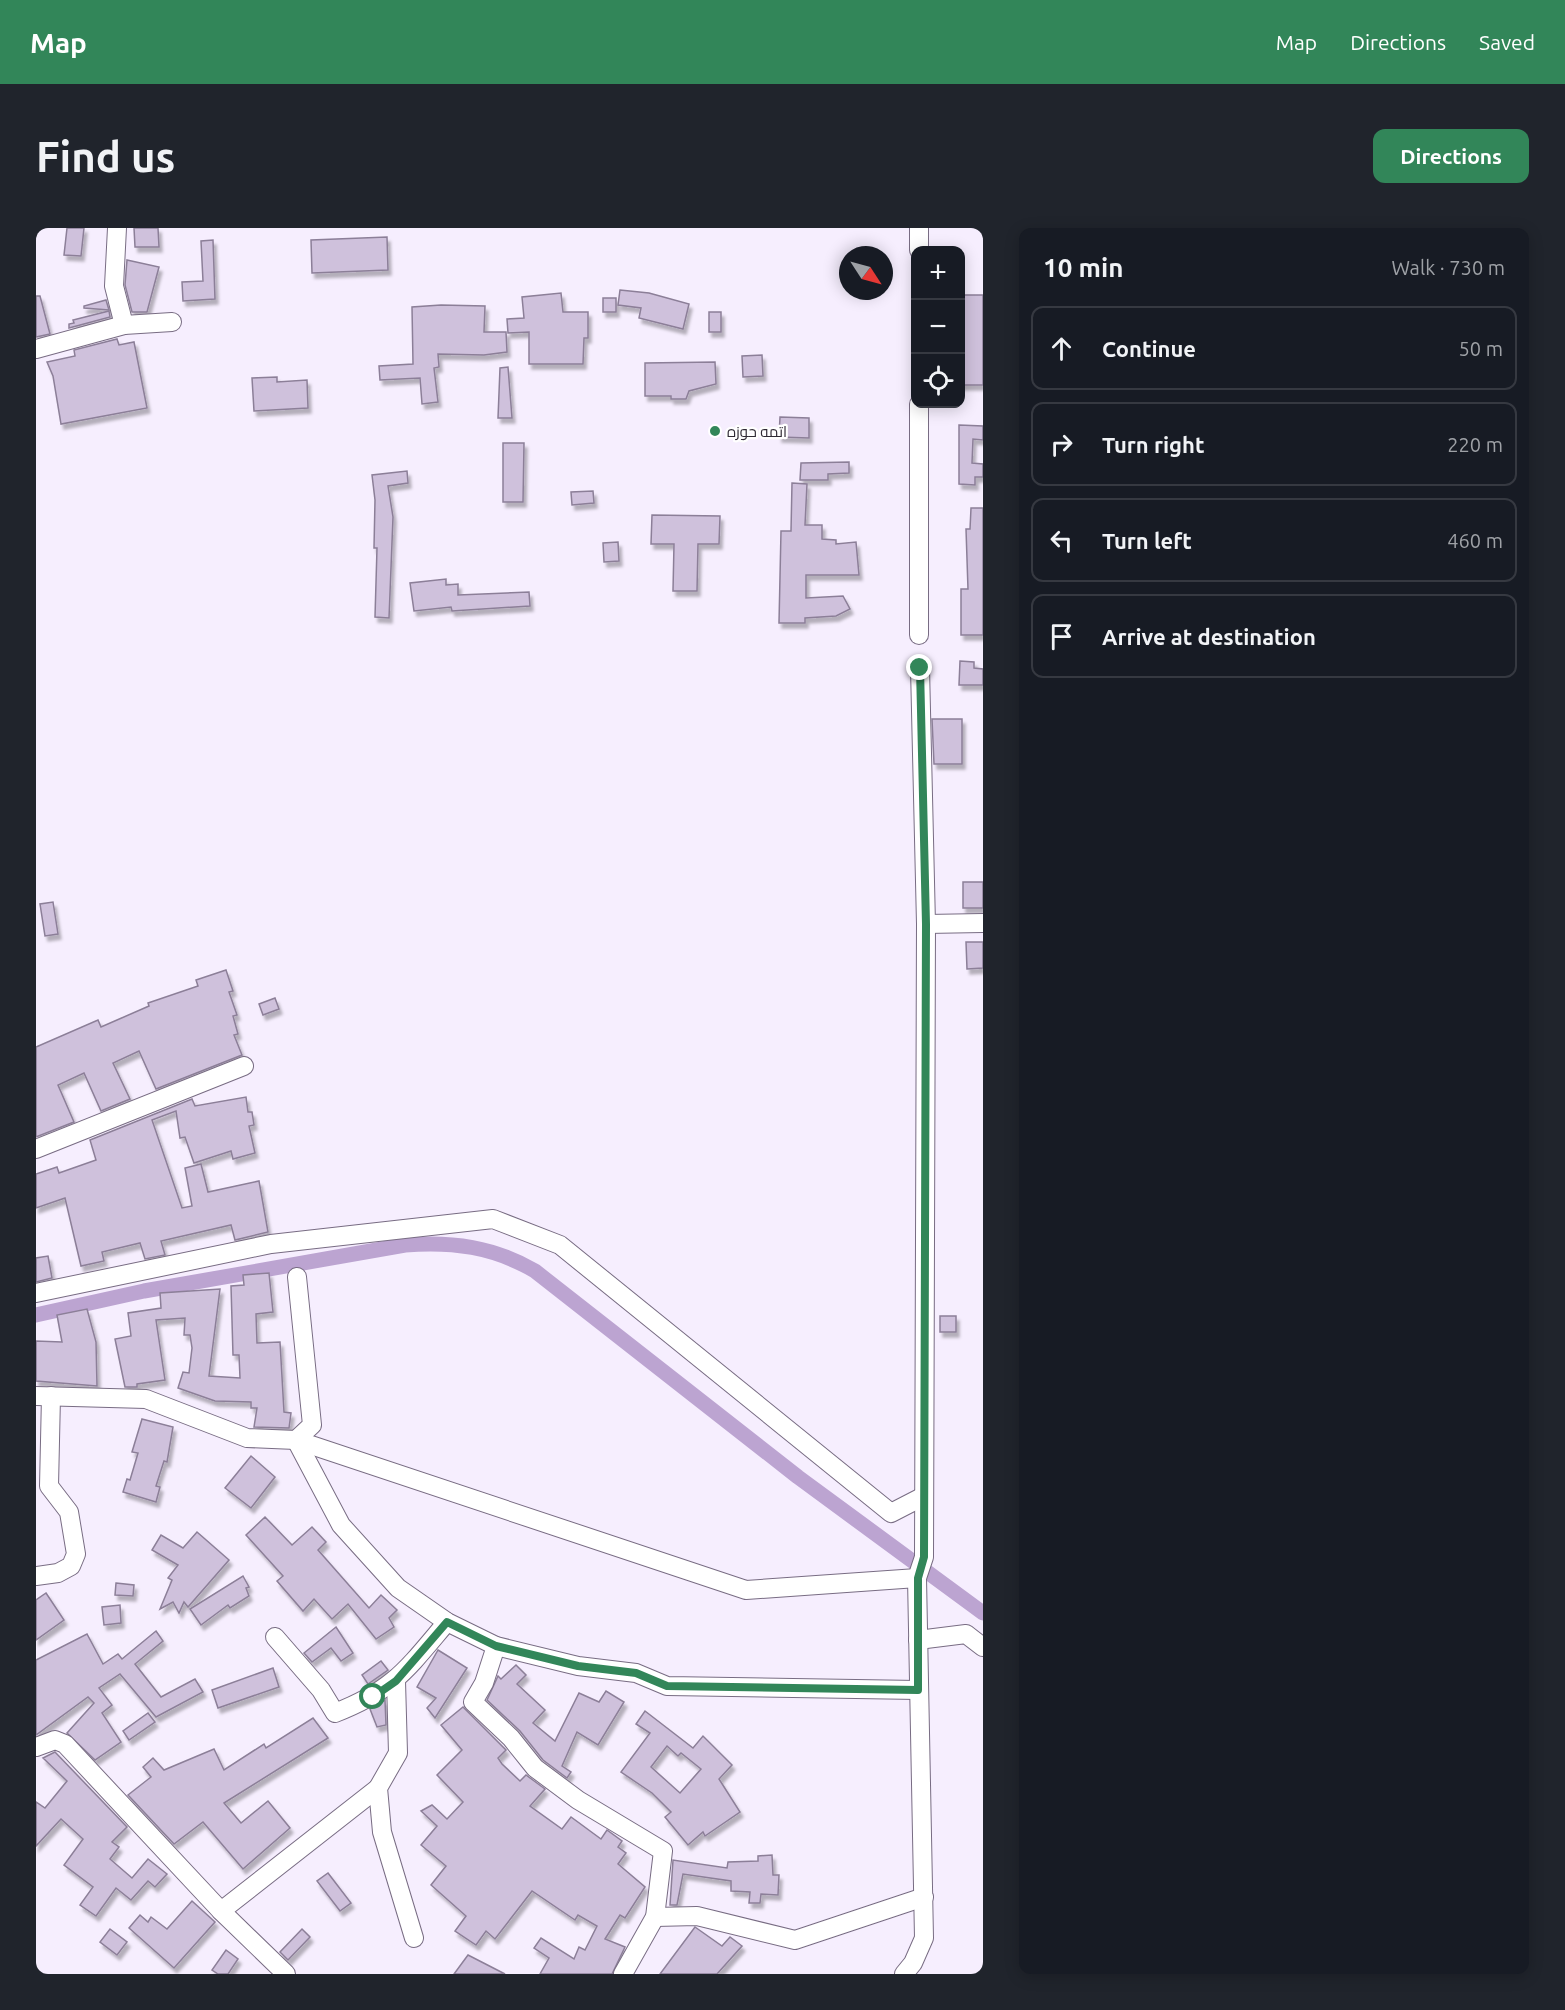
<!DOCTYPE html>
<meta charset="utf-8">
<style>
body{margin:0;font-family:Ubuntu,Cairo,sans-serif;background:#20242c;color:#f1f3f6}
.controls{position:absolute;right:18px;top:18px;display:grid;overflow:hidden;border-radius:12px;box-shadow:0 3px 15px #0003}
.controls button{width:54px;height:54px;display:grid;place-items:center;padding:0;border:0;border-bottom:2px solid #363941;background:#171b24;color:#f1f3f6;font:30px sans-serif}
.compass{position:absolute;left:803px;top:18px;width:54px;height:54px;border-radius:50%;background:#171b24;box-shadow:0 3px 15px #0003;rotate:126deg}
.stop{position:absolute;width:18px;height:18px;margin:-14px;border:4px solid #328659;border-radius:50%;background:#fff}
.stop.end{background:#328659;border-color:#fff;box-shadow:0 2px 6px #0008}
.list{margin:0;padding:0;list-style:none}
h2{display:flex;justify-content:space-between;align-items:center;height:78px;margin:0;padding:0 24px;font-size:26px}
h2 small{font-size:20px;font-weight:400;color:#9ea1a6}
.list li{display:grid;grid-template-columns:39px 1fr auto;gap:18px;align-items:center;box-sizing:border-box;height:84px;margin:0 12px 12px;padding:0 12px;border:2px solid #363941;border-radius:12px}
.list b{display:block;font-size:22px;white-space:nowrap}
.list em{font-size:20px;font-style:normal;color:#9ea1a6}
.icon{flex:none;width:33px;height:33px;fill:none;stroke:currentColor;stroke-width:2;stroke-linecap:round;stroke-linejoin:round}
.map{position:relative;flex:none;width:947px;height:1746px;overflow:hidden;border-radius:12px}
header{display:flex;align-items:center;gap:36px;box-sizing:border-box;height:84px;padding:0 30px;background:#328659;color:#fff}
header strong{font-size:28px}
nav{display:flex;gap:33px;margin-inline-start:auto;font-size:21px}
.intro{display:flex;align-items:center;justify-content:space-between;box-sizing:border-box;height:144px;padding:0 36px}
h1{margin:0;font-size:42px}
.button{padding:15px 27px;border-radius:12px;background:#328659;color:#fff;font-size:21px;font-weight:700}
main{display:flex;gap:36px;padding:0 36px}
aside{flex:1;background:#171b24;border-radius:12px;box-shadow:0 3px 15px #0003}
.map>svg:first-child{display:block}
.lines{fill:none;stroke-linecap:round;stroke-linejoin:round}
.canal{stroke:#bca4d1;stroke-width:15}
.building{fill:#cfc1dc;stroke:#8c7f98;stroke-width:1.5;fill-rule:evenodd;filter:url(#shadow)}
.minor-casing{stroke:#786c83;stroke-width:20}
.minor{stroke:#fff;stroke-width:18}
.route{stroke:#328659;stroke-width:8}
.poi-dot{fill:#328659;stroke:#fff;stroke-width:2}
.labels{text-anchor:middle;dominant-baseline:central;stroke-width:4.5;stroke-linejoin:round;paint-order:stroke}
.poi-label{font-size:15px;fill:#2f2a34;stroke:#fff;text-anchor:start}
</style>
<header>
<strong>Map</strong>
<nav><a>Map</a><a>Directions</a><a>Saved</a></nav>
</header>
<div class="intro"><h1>Find us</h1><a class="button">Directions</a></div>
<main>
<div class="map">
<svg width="947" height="1746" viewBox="0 0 947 1746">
<defs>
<filter id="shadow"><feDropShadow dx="3" dy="5" stdDeviation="1.5" flood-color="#0004"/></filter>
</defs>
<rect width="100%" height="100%" fill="#f6eefe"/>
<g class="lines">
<path class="canal" d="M0 1087 108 1063 369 1017C416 1013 458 1019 499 1043L762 1249 947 1385"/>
</g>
<g class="building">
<path d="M31 0H48L45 28 28 27Z"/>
<path d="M98 0H122L123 19H99Z"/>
<path d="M351 9 352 42 276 45 275 12Z"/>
<path d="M177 12 179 71 147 73 146 54 167 53 165 13Z"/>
<path d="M91 32 123 39 111 84H96L89 57Z"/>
<path d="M584 62 613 65 653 76 647 101 603 90 605 80 582 77Z"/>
<path d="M525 65 527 84H552V110H548L547 136H493V104L472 105 471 91 488 90 486 69Z"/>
<rect x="924" y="67" width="23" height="90"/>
<path d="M0 68H4L14 106 0 109Z"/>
<rect x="567" y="70" width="13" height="14"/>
<path d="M70 72 73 82 48 80V78Z"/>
<path d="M405 77 449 78 448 104H470L471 124 448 127 402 126 403 139 398 140 402 174 386 176 384 150 344 152 343 138 377 136 376 79Z"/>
<path d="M73 83 74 89 33 100V96L38 95 37 92Z"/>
<rect x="673" y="84" width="12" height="20"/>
<path d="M81 111 83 117 98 114 111 180 25 196 17 148 11 134 39 128 38 122Z"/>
<path d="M726 127 727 148 707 149 706 128Z"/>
<path d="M679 134 680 156 653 163 650 171H635V168H609V135Z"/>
<path d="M472 139 476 190H462L464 140Z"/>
<path d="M241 149V154L271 152 272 180 218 183 216 150Z"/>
<path d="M744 189 773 190V210L743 209Z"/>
<path d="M923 197 947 198V212L937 211 936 235 947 236V249H939V257L923 256Z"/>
<path d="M467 215H488L487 274H467Z"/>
<path d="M813 234V245L792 246V252H764L765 235Z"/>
<path d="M371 243 372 255 352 258 357 289 353 390 339 389 341 320H338L339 272 336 247Z"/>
<path d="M756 255 771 256 769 297H786V311L800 312V316L820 314 823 347H770V370L807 368 814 381 800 388 769 390V395H743L745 303H755Z"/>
<path d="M557 263 558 275 536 277 535 264Z"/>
<path d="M935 280H947V407H925V361H932L930 301H934Z"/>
<path d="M616 287 684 288 683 316H662L661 363H637L638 316H615Z"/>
<path d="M582 314 583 333 568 334 567 315Z"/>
<path d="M410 351V357L422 356V367L493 364 494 378 416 383 415 379 378 383 374 355Z"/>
<path d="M924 433 938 434V440L947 441V457H923Z"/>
<path d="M896 491H926V536H898Z"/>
<rect x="927" y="654" width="20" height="26"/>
<path d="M17 674 22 706 9 708 4 676Z"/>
<path d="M930 714H947V740L931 741Z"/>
<path d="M190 742 197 763 193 764 201 787 197 788 202 806 198 807 206 827 120 861 103 823 77 835 94 871 65 883 48 845 22 857 38 894 0 909V819L62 792 65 799 113 778 112 775 162 758 160 752Z"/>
<path d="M239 770 243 781 227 787 223 776Z"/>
<path d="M210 869 212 884H216L218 897 213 898 219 925 197 931 195 923 158 935 149 909 144 910 140 883 116 892 146 980 156 978 149 940 165 936 172 964 223 953 232 1004 199 1012 195 997 125 1013 129 1027 109 1031 104 1015 66 1024 68 1033 45 1038 29 970 0 980V946L21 939 23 945 60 932 54 912 156 871 159 878Z"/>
<path d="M12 1028 16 1050 0 1054V1030Z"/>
<path d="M233 1045 237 1084 220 1086 221 1115 244 1114 248 1184 255 1185 253 1200 218 1199 221 1180H215V1174L179 1173 142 1160 147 1144 153 1145 156 1120 154 1107H148L149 1090 120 1092 129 1152 101 1156V1159H89L79 1111 95 1108 92 1085 125 1080 124 1065 184 1061 173 1148 204 1150 203 1127H197L195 1058 208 1057 207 1047Z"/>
<path d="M51 1081 60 1114 61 1158 0 1153V1113L26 1114 21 1087Z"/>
<rect x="904" y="1088" width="16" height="16"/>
<path d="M106 1191 137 1199 131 1234 128 1233 120 1258 124 1259 120 1274 87 1264 91 1251 94 1252 102 1225 96 1224Z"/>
<path d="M215 1228 239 1249 215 1280 189 1260Z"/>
<path d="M229 1289 256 1317 276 1299 290 1314 282 1322 333 1380 345 1367 361 1382 353 1390 358 1399 340 1411 312 1376 296 1391 278 1371 267 1383 241 1353 247 1348 210 1307Z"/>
<path d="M161 1304 193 1332 152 1379 148 1374 143 1385 137 1374 124 1381 136 1352 132 1350 142 1337 116 1322 125 1307 147 1320Z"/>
<path d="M207 1348 213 1359 210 1360 213 1368 194 1380 192 1377 165 1397 154 1381Z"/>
<path d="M80 1355 98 1357 97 1368 79 1367Z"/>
<path d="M10 1365 28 1392 0 1412V1372Z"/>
<path d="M84 1377 85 1395 68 1397 66 1379Z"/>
<path d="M300 1399 317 1425 305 1433 295 1420 276 1434 268 1425Z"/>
<path d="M120 1403 127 1413 99 1436 125 1469 159 1451 167 1464 120 1489 84 1446 63 1460 76 1477 66 1485 85 1514 59 1532 31 1505 58 1475 52 1469 0 1507V1432L51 1406 67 1436 82 1426 86 1431Z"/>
<path d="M402 1422 431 1440 399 1490 391 1480 400 1470 381 1459Z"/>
<path d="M345 1433 352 1442 332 1456 326 1447Z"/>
<path d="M480 1437 490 1447 481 1456 509 1482 497 1495 519 1513 543 1465 563 1474 570 1463 588 1474 562 1517 541 1504 526 1538 535 1544 531 1550 507 1532 484 1503 451 1472 462 1448 465 1451Z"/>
<path d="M237 1440 243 1459 182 1480 176 1462Z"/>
<path d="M349 1472 350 1497 341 1499 334 1481Z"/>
<path d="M427 1479 470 1522 462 1530 466 1536 484 1553 490 1547 509 1561 494 1578 526 1601 535 1589 565 1611 571 1602 586 1613 582 1619 590 1625 582 1636 609 1659 589 1690 584 1687 569 1711 589 1719 576 1746H504L513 1730 498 1720 505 1710 538 1731 543 1719 549 1722 561 1698 542 1687 539 1692 496 1663 459 1711 450 1703 440 1717 419 1703 430 1688 395 1657 410 1638 385 1617 401 1598 385 1583 396 1577 411 1591 427 1574 401 1547 426 1522 405 1497Z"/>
<path d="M609 1483 657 1520 667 1508 696 1537 683 1551 704 1584 669 1608 667 1604 652 1617 629 1589 635 1584 616 1565 585 1544 614 1505 600 1496ZM631 1518 642 1528 645 1525 665 1541 644 1565 615 1539Z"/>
<path d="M112 1485 119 1494 93 1512 87 1503Z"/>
<path d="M277 1490 292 1510 188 1575 205 1595 232 1573 254 1600 207 1641 167 1594 138 1616 92 1567 115 1549 107 1539 117 1530 128 1542 178 1521 188 1542 228 1516 230 1520Z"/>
<path d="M19 1524 91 1599 76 1614 83 1619 74 1631 96 1650 112 1631 131 1646 119 1659 112 1653 95 1672 80 1660 60 1688 44 1677 57 1659 28 1637 47 1611 25 1591 0 1618V1574L9 1580 31 1553 7 1530Z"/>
<path d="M736 1627 737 1647H743L742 1667 725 1666 724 1675H713L714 1664 695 1663V1653L647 1646 641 1677H634L637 1632 691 1640 692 1634 722 1633V1628Z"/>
<path d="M292 1645 315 1675 304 1683 281 1653Z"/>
<path d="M156 1673 179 1694 138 1740 93 1700 104 1687 112 1694 115 1689 131 1701Z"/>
<path d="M659 1699 686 1718 694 1709 706 1718 681 1746H624Z"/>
<path d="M74 1701 91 1714 81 1727 64 1714Z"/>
<path d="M266 1701 274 1709 252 1732 244 1724Z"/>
<path d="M190 1722 202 1731 192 1746H182L176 1742Z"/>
<path d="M432 1727 469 1746H418Z"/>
</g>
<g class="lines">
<defs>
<g id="minor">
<path d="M81 0 78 58 88 97"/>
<path d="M883 0V22"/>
<path d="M0 121 88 97 136 94"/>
<path d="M883 176V407"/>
<path d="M890 696 947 695"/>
<path d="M0 921 208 838"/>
<path d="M261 1049 276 1197 260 1212 305 1297 362 1360 411 1394 460 1418 542 1438 600 1445 631 1458 882 1462"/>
<path d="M0 1065 235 1016 457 991 524 1017 855 1285 888 1268"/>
<path d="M0 1168 110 1171 211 1210 260 1212 710 1362 881 1350"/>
<path d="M0 1348 22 1345 35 1338 40 1326 33 1284 13 1258 15 1168"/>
<path d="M239 1409 285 1462 299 1485C358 1462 371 1441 411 1394"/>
<path d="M882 1412 930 1406 947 1419"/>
<path d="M460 1418 448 1455 437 1474 475 1510 499 1540 542 1572 627 1623 619 1689 587 1746"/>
<path d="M360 1453 362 1525 342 1560 346 1604 378 1710"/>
<path d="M0 1519 19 1512 29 1516 185 1683 250 1746"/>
<path d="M185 1683 342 1560"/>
<path d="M619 1689 661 1688 759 1712 888 1669"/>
<path d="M868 1746 877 1735 888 1710 881 1350 888 1329 890 696 884 440"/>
</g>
</defs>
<use href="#minor" class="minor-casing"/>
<use href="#minor" class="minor"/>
</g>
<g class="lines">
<path class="route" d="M337 1469 360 1453 411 1394 460 1418 542 1438 600 1445 631 1458 882 1462V1350L888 1329 890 696 884 440"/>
</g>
<circle class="poi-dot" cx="679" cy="203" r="6"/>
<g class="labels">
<g class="poi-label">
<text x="691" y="203">اتمه حوزه</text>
</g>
</g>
</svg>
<div class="controls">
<button>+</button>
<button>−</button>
<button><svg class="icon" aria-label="locate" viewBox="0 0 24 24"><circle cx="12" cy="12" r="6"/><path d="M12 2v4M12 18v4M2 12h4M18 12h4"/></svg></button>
</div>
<svg class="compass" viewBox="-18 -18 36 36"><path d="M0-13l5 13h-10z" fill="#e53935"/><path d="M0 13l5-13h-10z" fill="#9ea1a6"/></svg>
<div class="stop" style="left:337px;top:1469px"></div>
<div class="stop end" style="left:884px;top:440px"></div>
</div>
<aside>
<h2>10 min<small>Walk · 730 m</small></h2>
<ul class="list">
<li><svg class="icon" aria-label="ahead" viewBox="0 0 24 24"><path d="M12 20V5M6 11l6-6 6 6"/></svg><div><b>Continue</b></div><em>50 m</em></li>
<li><svg class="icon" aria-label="right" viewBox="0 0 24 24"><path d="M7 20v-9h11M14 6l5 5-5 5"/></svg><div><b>Turn right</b></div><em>220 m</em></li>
<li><svg class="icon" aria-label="left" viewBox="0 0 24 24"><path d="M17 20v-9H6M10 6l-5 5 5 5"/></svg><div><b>Turn left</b></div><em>460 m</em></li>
<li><svg class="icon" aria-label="arrive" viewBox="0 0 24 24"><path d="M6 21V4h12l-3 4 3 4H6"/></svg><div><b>Arrive at destination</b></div></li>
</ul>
</aside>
</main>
